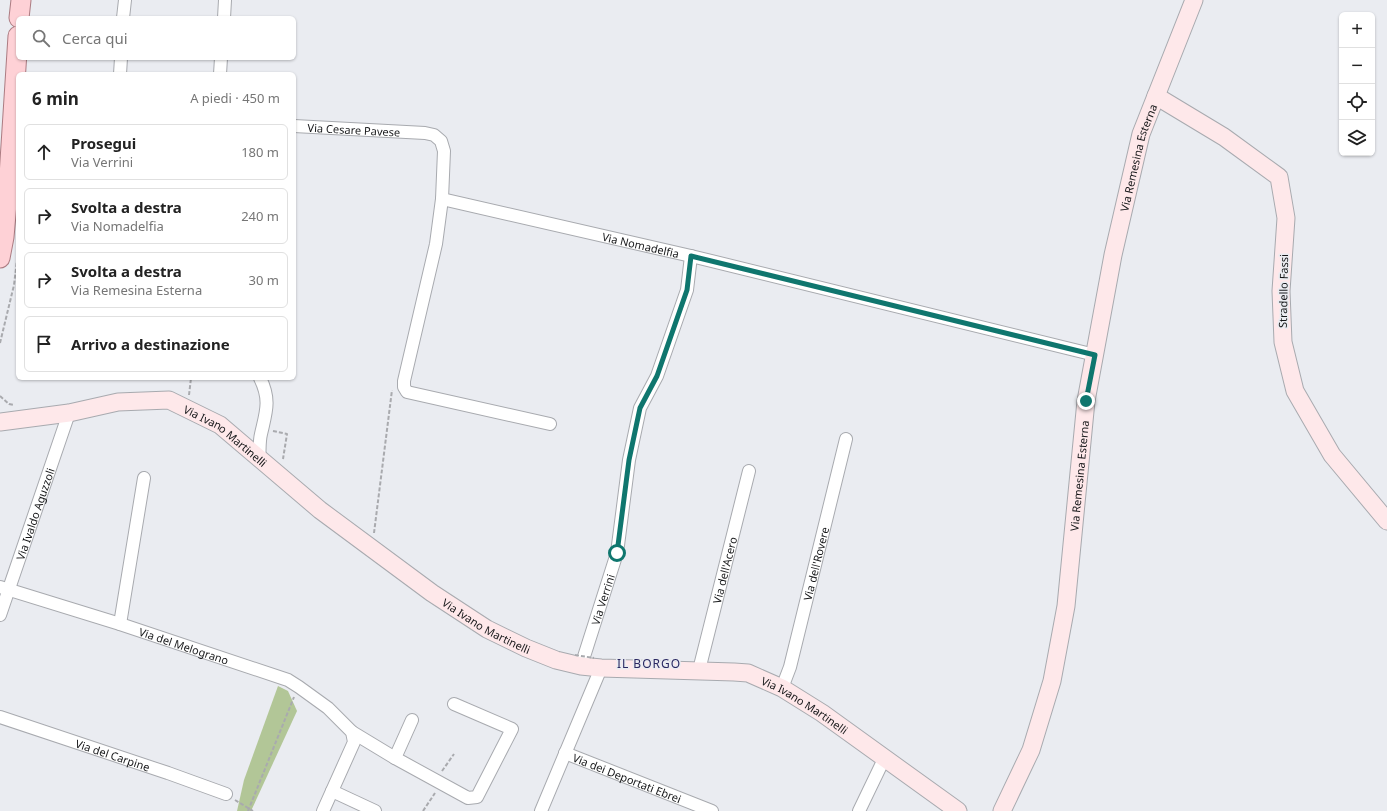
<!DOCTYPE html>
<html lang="it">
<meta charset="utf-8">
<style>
body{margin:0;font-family:"Noto Sans",sans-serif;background:#f6f6f6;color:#222}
.controls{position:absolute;right:12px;top:12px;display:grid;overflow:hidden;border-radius:6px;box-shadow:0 1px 3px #0004}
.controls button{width:36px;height:36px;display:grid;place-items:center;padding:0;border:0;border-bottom:1px solid #e0e0e0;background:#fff;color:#222;font:20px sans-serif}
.stop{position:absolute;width:12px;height:12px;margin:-9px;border:3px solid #0f766e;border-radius:50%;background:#fff}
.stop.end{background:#0f766e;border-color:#fff;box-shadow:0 1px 4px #0008}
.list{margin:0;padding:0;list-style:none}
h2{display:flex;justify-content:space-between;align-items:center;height:52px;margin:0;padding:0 16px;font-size:17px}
h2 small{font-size:13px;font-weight:400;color:#767676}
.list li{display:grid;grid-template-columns:26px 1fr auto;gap:12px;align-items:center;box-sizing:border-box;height:56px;margin:0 8px 8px;padding:0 8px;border:1px solid #e0e0e0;border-radius:6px}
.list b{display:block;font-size:15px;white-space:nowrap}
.list p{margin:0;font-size:13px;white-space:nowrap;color:#767676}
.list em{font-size:13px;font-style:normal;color:#767676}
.icon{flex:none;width:22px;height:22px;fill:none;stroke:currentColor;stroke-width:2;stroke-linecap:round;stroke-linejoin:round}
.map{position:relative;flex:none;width:1387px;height:811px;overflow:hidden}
.search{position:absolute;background:#fff;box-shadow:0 1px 3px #0004;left:16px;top:16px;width:280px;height:44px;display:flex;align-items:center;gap:10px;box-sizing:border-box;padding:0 14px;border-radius:6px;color:#767676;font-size:15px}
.panel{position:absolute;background:#fff;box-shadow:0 1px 3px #0004;left:16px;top:72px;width:280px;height:308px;border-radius:6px}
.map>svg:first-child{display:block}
.green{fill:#b2c697}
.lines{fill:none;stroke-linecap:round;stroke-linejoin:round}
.street-casing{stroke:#a8aaaf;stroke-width:14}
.secondary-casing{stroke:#a8aaaf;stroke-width:19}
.primary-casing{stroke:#ac7c82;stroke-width:21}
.path{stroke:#a9aaae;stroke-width:2;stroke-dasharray:4 2;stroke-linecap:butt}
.street{stroke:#fff;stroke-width:12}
.secondary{stroke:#fee8ea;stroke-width:17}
.primary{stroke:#fed1d6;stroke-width:19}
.path-bridge{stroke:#a9aaae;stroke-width:2;stroke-dasharray:4 2;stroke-linecap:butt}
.route{stroke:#0f766e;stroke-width:5}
.labels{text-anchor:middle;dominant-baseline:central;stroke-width:3;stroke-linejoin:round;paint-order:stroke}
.street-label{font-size:11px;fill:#161719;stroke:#eaecf1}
.neighbourhood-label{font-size:12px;letter-spacing:1px;fill:#2a2862;stroke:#eaecf1}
</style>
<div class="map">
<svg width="1387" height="811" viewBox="0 0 1387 811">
<rect width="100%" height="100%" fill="#eaecf1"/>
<path class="green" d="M278 686 288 691 297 711 251 811H237L244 780Z"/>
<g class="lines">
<defs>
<g id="street">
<path d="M123 18 125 0"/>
<path d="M224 18 225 0"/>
<path d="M120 74 121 58"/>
<path d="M220 74 221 58"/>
<path id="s1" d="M294 126 425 133 434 135 441 141 444 151 442 199 436 244 404 381V387L407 392 550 424"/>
<path id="s2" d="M442 199 691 256 1095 355"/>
<path d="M259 460C260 451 259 442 261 434 266 412 271 400 260 378"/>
<path id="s3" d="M0 587 120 624 288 680 299 687 328 708 352 732 354 742 323 811"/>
<path id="s4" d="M0 615 69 413"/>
<path d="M120 624 144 478"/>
<path id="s5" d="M581 666 617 553 629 460 640 408 657 376 687 290 691 256"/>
<path id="s6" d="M699 670 749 471"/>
<path id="s7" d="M782 688 790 667 846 439"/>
<path id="s8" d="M0 717 168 773 226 794"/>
<path d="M352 732 395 758 468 798 477 797 512 729 454 704"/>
<path id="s9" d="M565 753 712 811"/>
<path d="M395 758 412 720"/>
<path d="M332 791 375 811"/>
<path d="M541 811 601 668"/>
<path d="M859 811 885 757"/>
</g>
<g id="secondary">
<path d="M1156 96 1224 137 1279 177 1286 218 1281 291 1283 342 1295 391 1332 455 1387 521"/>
<path id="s10" d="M0 422 69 413 118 402 169 400 220 425 320 510 432 593 487 629 526 648 556 660 581 666 601 668 734 672 748 673 782 688 822 713 958 811"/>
<path id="s11" d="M1002 811 1031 750 1052 681 1066 606 1086 401 1113 255 1141 134 1194 0"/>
</g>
<g id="primary">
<path d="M19 18 21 0"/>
<path d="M0 258 4 237 8 192 18 36"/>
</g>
</defs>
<use href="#street" class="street-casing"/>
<use href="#secondary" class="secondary-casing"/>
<use href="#primary" class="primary-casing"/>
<g class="path">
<path d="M0 343 14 285 18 252"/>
<path d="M189 395 191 378"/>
<path d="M0 396 9 404 14 405"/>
<path d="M273 431 287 434 283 459"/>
<path d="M374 533 392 390"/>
<path d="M442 771 454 754"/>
<path d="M235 800 253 811"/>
<path d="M248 811 294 697"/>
<path d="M423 811 435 793"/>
</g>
<use href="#street" class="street"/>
<use href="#secondary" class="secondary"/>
<use href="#primary" class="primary"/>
<path class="path-bridge" d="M575 655 594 658"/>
</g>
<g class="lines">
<path class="route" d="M617 553 629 460 640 408 657 376 687 290 691 256 1095 355 1086 401"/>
</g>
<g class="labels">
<g class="street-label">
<text stroke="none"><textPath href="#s1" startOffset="60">Via Cesare Pavese</textPath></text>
<text stroke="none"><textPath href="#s11" startOffset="671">Via Remesina Esterna</textPath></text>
<text stroke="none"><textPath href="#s2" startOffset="204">Via Nomadelfia</textPath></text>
<text transform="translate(1283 291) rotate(-89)">Stradello Fassi</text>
<text stroke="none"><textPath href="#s10" startOffset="238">Via Ivano Martinelli</textPath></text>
<text stroke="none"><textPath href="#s11" startOffset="347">Via Remesina Esterna</textPath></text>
<text stroke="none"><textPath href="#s4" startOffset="107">Via Ivaldo Aguzzoli</textPath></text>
<text stroke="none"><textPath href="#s7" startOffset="129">Via dell'Rovere</textPath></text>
<text stroke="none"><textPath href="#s6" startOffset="103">Via dell'Acero</textPath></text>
<text stroke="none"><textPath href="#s5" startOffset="70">Via Verrini</textPath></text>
<text stroke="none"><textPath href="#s10" startOffset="562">Via Ivano Martinelli</textPath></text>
<text stroke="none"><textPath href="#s3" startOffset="193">Via del Melograno</textPath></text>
<text stroke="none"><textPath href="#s10" startOffset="898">Via Ivano Martinelli</textPath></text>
<text stroke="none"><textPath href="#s8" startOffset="119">Via del Carpine</textPath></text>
<text stroke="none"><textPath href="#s9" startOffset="67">Via dei Deportati Ebrei</textPath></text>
</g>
<g class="neighbourhood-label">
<text x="649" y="663">IL BORGO</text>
</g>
</g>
</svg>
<div class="controls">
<button>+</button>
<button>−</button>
<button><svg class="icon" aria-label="locate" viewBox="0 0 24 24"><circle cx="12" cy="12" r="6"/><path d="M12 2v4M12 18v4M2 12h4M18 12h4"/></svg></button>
<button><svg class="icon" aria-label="layers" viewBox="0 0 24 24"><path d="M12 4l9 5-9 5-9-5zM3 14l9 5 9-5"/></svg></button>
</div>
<div class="stop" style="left:617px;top:553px"></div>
<div class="stop end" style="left:1086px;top:401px"></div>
<div class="search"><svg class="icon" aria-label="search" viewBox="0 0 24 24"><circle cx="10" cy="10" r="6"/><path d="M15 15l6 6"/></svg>Cerca qui</div>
<section class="panel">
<h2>6 min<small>A piedi · 450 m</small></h2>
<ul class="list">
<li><svg class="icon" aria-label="ahead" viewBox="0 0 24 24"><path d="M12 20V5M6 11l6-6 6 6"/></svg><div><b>Prosegui</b><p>Via Verrini</p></div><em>180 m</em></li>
<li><svg class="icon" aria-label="right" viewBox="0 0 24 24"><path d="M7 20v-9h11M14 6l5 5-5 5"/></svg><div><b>Svolta a destra</b><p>Via Nomadelfia</p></div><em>240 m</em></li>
<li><svg class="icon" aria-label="right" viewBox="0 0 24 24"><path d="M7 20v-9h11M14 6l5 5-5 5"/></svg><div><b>Svolta a destra</b><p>Via Remesina Esterna</p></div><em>30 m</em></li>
<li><svg class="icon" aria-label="arrive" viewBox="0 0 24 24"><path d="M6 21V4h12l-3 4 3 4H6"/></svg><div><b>Arrivo a destinazione</b></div></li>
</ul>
</section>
</div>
